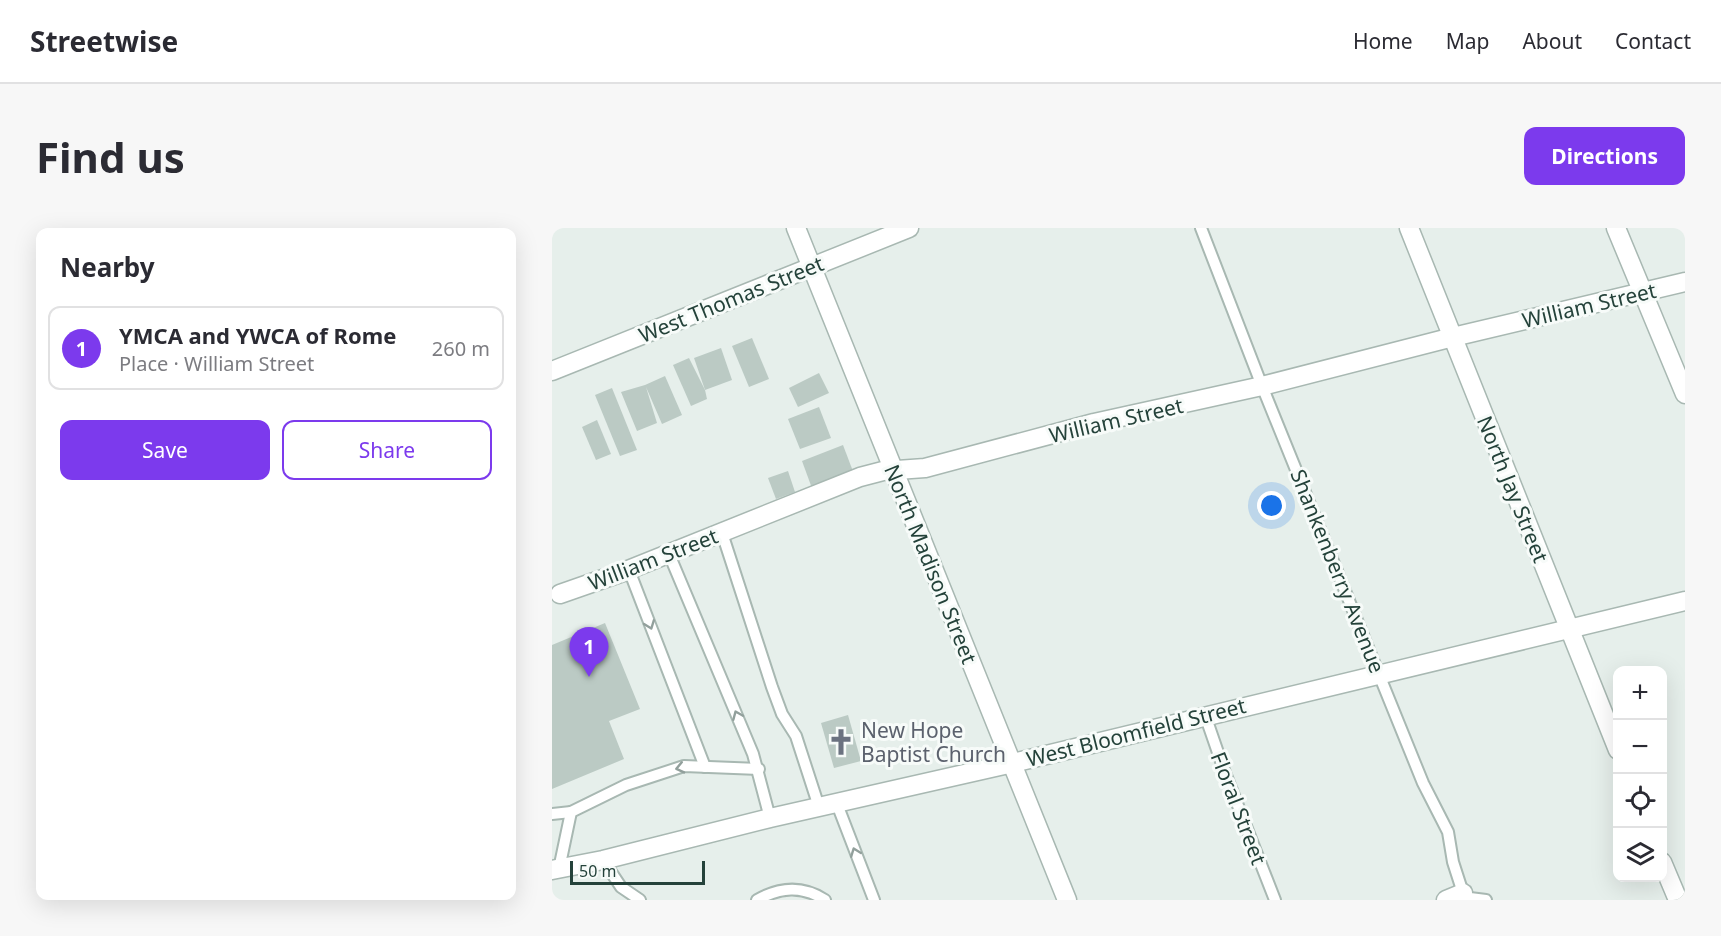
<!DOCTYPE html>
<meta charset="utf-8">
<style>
body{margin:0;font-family:"Noto Sans",sans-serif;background:#f7f7f7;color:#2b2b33}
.controls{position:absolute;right:18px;bottom:18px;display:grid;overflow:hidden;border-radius:12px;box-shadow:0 6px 24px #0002}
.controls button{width:54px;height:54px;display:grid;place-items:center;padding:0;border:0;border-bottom:2px solid #e1e1e2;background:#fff;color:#2b2b33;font:30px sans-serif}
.scale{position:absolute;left:18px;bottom:15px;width:135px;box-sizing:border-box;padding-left:6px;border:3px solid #24423a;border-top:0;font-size:16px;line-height:21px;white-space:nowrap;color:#24423a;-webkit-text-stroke:4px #f7fbf9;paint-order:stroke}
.you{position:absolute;left:720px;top:278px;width:21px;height:21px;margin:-15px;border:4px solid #fff;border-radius:50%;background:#1a73e8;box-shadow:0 0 0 9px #1a73e833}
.badge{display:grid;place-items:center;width:39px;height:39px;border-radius:50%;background:#7c3aed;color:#fff;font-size:20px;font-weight:700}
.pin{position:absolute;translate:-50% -50px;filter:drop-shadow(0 2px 3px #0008)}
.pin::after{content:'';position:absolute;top:32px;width:21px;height:18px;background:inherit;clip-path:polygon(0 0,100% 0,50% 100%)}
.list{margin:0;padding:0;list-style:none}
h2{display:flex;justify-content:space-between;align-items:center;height:78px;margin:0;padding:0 24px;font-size:26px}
h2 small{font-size:20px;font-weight:400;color:#7c7c81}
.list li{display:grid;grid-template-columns:39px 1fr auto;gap:18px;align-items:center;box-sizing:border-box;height:84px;margin:0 12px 12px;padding:0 12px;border:2px solid #e1e1e2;border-radius:12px}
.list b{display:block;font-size:22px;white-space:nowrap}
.list p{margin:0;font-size:20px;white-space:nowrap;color:#7c7c81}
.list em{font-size:20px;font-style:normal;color:#7c7c81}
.actions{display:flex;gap:12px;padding:18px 24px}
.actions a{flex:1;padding:14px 0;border:2px solid #7c3aed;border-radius:12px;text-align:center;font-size:21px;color:#7c3aed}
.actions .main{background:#7c3aed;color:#fff}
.icon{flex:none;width:33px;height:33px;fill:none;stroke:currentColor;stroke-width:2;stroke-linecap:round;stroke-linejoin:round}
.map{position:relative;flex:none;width:1133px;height:672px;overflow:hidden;border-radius:12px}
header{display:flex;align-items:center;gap:36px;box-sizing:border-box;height:84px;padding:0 30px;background:#fff;border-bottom:2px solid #e1e1e2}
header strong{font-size:28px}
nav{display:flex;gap:33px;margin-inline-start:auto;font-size:21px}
.intro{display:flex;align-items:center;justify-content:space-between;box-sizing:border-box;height:144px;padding:0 36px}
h1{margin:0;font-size:42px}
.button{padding:15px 27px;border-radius:12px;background:#7c3aed;color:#fff;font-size:21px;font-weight:700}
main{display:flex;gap:36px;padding:0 36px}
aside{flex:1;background:#fff;border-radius:12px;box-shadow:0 6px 24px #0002}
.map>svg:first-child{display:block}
.building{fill:#bbcac4}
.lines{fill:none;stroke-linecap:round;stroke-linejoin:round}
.service-casing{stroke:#a8b8b2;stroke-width:14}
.minor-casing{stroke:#a8b8b2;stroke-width:21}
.tertiary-casing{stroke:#a8b8b2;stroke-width:21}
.service{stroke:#fff;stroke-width:10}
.minor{stroke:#fff;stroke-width:18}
.tertiary{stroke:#fff;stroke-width:18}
.oneway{stroke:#92a09c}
.labels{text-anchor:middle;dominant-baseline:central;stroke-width:6;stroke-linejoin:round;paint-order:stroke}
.street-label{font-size:21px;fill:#24423a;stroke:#f7fbf9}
.worship-label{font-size:21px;fill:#5b616d;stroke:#f7fbf9;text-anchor:start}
</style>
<header>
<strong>Streetwise</strong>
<nav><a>Home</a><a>Map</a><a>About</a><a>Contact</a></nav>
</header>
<div class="intro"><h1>Find us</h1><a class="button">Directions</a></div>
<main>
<aside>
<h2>Nearby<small></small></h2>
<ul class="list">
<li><span class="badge">1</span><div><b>YMCA and YWCA of Rome</b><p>Place · William Street</p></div><em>260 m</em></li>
</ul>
<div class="actions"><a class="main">Save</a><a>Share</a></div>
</aside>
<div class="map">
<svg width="1133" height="672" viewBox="0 0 1133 672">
<rect width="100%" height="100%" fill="#e6efeb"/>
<g class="building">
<path d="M200 110 217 151 197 159 180 118Z"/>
<path d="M169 120 180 152 153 162 142 130Z"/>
<path d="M137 130 153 162 155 171 139 178 121 137Z"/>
<path d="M267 145 277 165 246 179 237 160Z"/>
<path d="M113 148 130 187 110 196 94 159 105 195 85 203 69 164 93 157Z"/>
<path d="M60 160 85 222 68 228 43 167Z"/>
<path d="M267 179 279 210 248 221 236 191Z"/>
<path d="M45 192 59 226 44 232 30 199Z"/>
<path d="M291 217 302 246 261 263 250 233Z"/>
<path d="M236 243 243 264 224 271 216 250Z"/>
<path d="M53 395 88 481 57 493 72 531 0 561V417Z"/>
<path d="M296 487 309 533 282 540 269 495Z"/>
</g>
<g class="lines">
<defs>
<g id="service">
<path d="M649 0 710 158 871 555 896 604 901 634 911 665 918 670 934 672"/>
<path d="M170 305 220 459 230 486 244 508 267 579"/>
<path d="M117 326 201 526 218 590"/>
<path d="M77 342 153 539"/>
<path d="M653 487 672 542 723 672"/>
<path d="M285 576 322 672"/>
<path d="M0 586 19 584"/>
<path d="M51 632 69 659 88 672"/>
<path d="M7 641 19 584 74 557 132 538 207 541"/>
<path d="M205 672C228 659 250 657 273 672"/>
</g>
<g id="minor">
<path d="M857 0 1066 522"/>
<path d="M1064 0 1133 166"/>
<path d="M8 366 71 344 308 249 331 243 373 240 542 195 710 158 901 109 1133 54"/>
<path d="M1110 634 1126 672"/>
<path d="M0 642 51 632 218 590 461 535 1133 373"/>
<path d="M894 672 911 665"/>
</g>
<g id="tertiary">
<path d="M244 0 515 672"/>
<path d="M0 143 357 0"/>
</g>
</defs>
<use href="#service" class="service-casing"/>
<use href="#minor" class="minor-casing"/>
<use href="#tertiary" class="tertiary-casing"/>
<use href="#service" class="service"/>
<use href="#minor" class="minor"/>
<use href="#tertiary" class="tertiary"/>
</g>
<defs><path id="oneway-chevron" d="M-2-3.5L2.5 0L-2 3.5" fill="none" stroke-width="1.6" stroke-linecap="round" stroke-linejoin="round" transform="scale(1.5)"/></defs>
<g class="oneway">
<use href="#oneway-chevron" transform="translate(98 397) rotate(69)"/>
<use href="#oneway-chevron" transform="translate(185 487) rotate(-113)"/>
<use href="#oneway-chevron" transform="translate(128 540) rotate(167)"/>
<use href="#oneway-chevron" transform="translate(303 624) rotate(-111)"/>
</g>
<defs>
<symbol id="church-bare" viewBox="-9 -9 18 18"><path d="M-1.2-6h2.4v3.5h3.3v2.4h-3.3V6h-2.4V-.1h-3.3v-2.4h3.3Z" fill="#6b7280" stroke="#f7fbf9" stroke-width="2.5" paint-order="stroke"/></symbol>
</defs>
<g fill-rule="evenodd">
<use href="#church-bare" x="270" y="495" width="38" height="38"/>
</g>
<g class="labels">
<g class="street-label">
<text transform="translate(179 71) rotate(-22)">West Thomas Street</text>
<text transform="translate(1037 77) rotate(-13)">William Street</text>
<text transform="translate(564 192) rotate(-13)">William Street</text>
<text transform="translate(961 261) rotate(68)">North Jay Street</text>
<text transform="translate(101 331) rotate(-21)">William Street</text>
<text transform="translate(379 336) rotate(68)">North Madison Street</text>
<text transform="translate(786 343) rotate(68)">Shankenberry Avenue</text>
<text transform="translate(584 504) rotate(-14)">West Bloomfield Street</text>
<text transform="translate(687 580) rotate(69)">Floral Street</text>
</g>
<g class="worship-label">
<text x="309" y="502">New Hope<tspan x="309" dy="24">Baptist Church</tspan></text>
</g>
</g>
</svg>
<div class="controls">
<button>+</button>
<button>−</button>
<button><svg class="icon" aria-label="locate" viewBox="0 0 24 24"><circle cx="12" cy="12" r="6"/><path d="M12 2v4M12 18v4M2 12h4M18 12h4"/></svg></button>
<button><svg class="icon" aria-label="layers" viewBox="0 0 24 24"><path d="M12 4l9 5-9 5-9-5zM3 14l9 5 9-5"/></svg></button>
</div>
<div class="scale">50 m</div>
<div class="you"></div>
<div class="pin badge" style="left:37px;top:449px">1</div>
</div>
</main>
